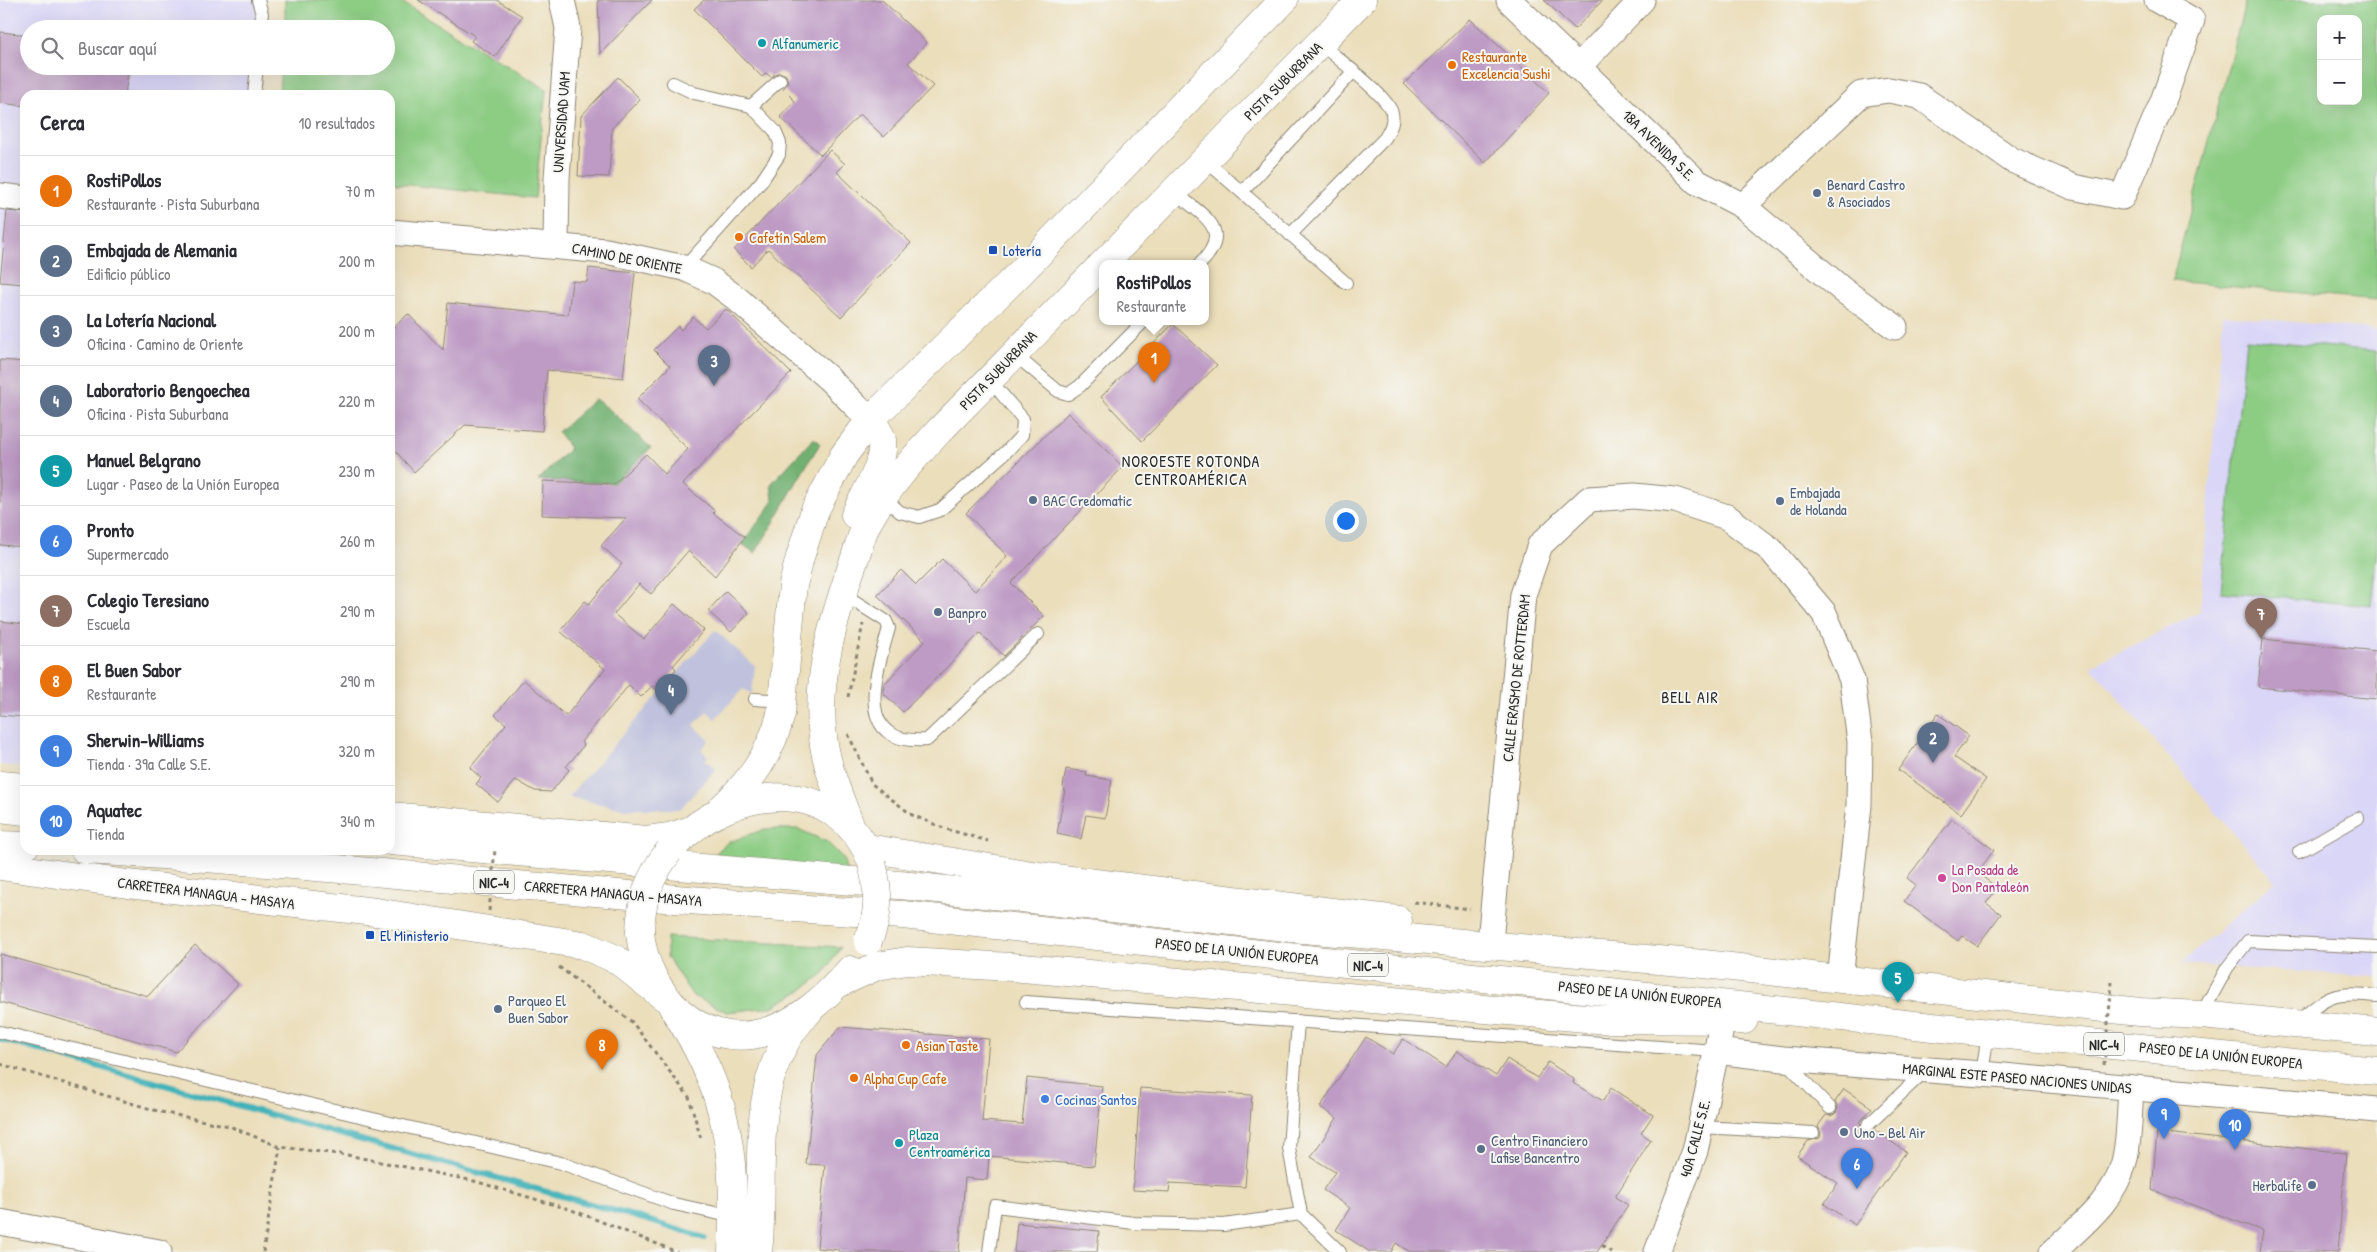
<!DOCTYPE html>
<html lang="es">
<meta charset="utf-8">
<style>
body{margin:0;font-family:"Patrick Hand",sans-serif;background:#f7f7f7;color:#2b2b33}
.controls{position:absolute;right:15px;top:15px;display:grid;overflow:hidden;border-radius:10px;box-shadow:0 5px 20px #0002}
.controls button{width:45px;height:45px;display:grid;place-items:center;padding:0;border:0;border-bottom:1px solid #e1e1e2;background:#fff;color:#2b2b33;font:25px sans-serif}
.you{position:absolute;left:1345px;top:520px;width:18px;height:18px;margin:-12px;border:4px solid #fff;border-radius:50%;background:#1a73e8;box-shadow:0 0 0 8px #1a73e833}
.badge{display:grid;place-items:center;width:32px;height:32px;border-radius:50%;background:#d1495b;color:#fff;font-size:16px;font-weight:700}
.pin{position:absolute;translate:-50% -41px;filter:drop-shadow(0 1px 2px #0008)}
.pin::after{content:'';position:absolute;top:26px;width:18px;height:15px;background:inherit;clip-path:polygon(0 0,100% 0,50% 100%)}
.popup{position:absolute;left:1099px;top:260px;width:110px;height:65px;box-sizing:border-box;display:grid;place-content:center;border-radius:10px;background:#fff;filter:drop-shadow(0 1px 4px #0005);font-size:16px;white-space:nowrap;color:#7c7c81}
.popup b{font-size:19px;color:#2b2b33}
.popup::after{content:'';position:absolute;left:50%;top:100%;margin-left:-10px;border:10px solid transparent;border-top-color:#fff}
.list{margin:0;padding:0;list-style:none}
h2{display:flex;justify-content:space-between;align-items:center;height:65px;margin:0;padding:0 20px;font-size:21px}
h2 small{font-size:16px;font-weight:400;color:#7c7c81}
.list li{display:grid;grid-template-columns:32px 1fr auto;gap:15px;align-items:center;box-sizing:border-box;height:70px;padding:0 20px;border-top:1px solid #e1e1e2}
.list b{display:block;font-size:19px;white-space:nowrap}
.list p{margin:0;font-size:16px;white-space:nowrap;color:#7c7c81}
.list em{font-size:16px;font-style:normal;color:#7c7c81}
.icon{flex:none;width:28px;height:28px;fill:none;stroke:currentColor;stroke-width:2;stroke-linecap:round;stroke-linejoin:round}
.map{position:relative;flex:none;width:2377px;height:1252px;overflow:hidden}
.search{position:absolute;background:#fff;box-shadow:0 5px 20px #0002;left:20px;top:20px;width:375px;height:55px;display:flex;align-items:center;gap:12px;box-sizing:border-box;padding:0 18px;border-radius:28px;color:#7c7c81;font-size:19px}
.panel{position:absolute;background:#fff;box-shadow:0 5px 20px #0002;left:20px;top:90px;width:375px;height:765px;border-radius:15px}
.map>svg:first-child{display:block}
.built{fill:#dad6f7}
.industrial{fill:#c0c2dd}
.green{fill:#8ccc83;stroke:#5c7c57;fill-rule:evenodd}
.forest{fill:#71b071;stroke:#4e6e4e}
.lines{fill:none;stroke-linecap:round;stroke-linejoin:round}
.stream{stroke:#43b3ba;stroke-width:6}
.building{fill:#be9bc5}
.lane-casing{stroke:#8b8473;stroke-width:14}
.street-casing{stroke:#8b8473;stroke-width:27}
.primary-casing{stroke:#8b8473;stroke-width:29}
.highway-casing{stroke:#8b8473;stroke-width:29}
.path{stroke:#8b8473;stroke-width:3;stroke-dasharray:4 4;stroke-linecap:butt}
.lane{stroke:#fff;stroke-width:12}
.street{stroke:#fff;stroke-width:25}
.primary{stroke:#fff;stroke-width:28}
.highway{stroke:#fff;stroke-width:28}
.highway-bridge-casing{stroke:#8b8473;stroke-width:29;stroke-linecap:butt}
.path-bridge{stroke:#8b8473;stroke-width:3;stroke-dasharray:4 4;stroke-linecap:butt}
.highway-bridge{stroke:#fff;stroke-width:28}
.culture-dot{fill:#0f9aa8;stroke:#f6f6f2;stroke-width:2}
.food-dot{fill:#e8710a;stroke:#f6f6f2;stroke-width:2}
.service-dot{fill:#5c6f8a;stroke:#f6f6f2;stroke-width:2}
.transit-dot{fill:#1a4fb4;stroke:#f6f6f2;stroke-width:2}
.hotel-dot{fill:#d1479c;stroke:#f6f6f2;stroke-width:2}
.shop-dot{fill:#3f7fe0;stroke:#f6f6f2;stroke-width:2}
.labels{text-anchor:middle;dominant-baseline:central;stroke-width:4;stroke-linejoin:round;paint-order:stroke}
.shield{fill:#f6f6f2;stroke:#686867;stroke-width:1}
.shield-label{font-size:14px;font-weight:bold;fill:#2b2b2b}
.culture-label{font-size:15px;fill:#0d838f;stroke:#f6f6f2;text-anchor:start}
.food-label{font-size:15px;fill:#c56008;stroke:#f6f6f2;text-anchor:start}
.street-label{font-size:15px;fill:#2b2b2b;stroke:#f6f6f2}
.service-label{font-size:15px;fill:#4e5e75;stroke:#f6f6f2;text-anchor:start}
.transit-label{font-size:15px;fill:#164399;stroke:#f6f6f2;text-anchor:start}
.hotel-label{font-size:15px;fill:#b23c85;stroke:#f6f6f2;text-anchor:start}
.shop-label{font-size:15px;fill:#366cbe;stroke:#f6f6f2;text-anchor:start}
.neighbourhood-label{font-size:16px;letter-spacing:1px;fill:#2b2b2b;stroke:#f6f6f2}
</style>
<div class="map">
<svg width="2377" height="1252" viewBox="0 0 2377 1252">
<rect width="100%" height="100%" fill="#f6f6f2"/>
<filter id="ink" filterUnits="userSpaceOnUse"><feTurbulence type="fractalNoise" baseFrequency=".02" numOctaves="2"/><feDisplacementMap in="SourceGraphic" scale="10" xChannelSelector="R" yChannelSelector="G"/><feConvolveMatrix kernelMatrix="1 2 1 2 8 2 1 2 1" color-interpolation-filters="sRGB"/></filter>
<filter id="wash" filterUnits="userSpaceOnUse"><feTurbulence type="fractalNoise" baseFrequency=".0096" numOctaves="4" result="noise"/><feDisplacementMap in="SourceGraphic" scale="20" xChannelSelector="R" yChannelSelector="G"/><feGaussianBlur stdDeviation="1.12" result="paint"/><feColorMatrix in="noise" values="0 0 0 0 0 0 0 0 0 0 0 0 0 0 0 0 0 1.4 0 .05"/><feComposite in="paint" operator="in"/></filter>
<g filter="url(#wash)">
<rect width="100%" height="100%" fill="#ebdebb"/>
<g class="built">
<path d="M0 0H266L264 29H29V66H260L257 95H25V767L0 765Z"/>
<path d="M2223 315 2377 330V977L2181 964 2275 881 2091 666 2200 612Z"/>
</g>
<path class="industrial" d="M715 630 755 666 752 694 743 689 715 719 707 711 694 725 709 740 701 750 708 756 705 760 716 769 680 809H624L568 797Z"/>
<g class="green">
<path d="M285 0H398L546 89 535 198 390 183V95H279L281 66H386V29H285Z"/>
<path d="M2246 0H2377V300L2172 281ZM2321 19H2358V101H2321Z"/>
<path d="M2246 339 2377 351V548L2371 606 2221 592Z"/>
<path d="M765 829H798L827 842 843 858 849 881 702 866 727 843Z"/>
<path d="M667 937 841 947 824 973 802 990 772 1007 727 1012 693 996 667 957Z"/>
</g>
<g class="forest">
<path d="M595 399 610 410 651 448 614 483 538 480 570 448 558 432Z"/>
<path d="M814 438 820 444C796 480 778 518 755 553L742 544 771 505 773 499 771 484Z"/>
</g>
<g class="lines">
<path class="stream" d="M0 1039 644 1219 704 1238"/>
</g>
<g id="blocks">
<g class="building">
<path d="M418 0H497L522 16 495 57 471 41 475 36Z"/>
<path d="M598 0H652L600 54Z"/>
<path d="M704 0H882L927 43 908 63 933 86 884 137 860 114 821 155 780 117 795 101 783 89 788 82 786 75 779 72 771 77 766 73 762 77 694 9Z"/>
<path d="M1544 0H1603L1575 29Z"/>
<path d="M1470 19 1549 93 1485 163 1404 84Z"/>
<path d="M0 32 29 35V66H129L125 95H25V106L0 103Z"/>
<path d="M618 77 640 99 612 128 609 177 578 176 581 116Z"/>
<path d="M830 150 845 164 837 172 911 243 841 317 768 249 751 267 734 250Z"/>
<path d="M7 211 25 213V284L0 282Z"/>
<path d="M589 268 635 273 623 378 547 370 542 431 465 425 414 472 390 445V331L408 314 443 350 448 303 568 315 572 281 587 282Z"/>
<path d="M726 309 791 373 683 484 715 511 713 513 745 537 715 576 688 551 651 594 639 584 614 614 644 639 674 604 704 630 673 666 676 669 669 677 670 679 658 691 652 686 641 697 629 685 581 742 584 745 566 767 569 770 551 792 535 791 516 780 498 802 476 784 481 778 470 768 506 724 495 715 524 680 566 716 605 669 560 631 585 601 589 604 622 564 601 546 626 518 542 515 543 481 614 484 646 454 665 474 688 449 637 399 670 366 654 350 678 326 681 330 693 317 706 328Z"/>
<path d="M1173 324 1217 365 1142 441 1101 397Z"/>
<path d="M0 360 25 362V547L0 545Z"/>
<path d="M1068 413 1123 467 1011 583 1044 616 1004 656 980 633 903 712 883 693 884 684 925 641 877 595 901 570 916 585 942 559 975 591 1007 556 966 513Z"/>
<path d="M726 591 749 613 731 632 708 611Z"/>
<path d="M0 621 25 624V717L0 715Z"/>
<path d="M2263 639 2377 651V699L2258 687Z"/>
<path d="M1938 714 1969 736 1954 757 1986 779 1961 814 1898 770Z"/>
<path d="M1066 769 1087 772 1086 776 1112 780 1105 818 1086 815 1081 839 1057 834 1065 789 1063 787Z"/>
<path d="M1952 819 1994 850 1977 873 1998 888 1986 903 2001 914 1977 946 1962 936 1958 941 1904 901 1916 885 1907 878Z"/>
<path d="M195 945 238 984 176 1052 0 1002V954L148 996Z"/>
<path d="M840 1027 989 1039 982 1121 1022 1124 1027 1078 1102 1086 1094 1166 989 1156 987 1180 965 1178 959 1252H839V1250L817 1248 825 1165 806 1164 817 1055Z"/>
<path d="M1366 1037 1393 1054 1403 1039 1446 1067 1457 1051 1496 1076 1507 1059 1537 1078 1548 1062 1574 1079 1573 1083 1603 1101 1611 1088 1653 1115 1641 1133 1651 1140 1615 1197 1628 1205 1597 1252H1410L1396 1243 1391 1252H1370L1336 1230 1350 1208 1323 1190 1335 1172 1311 1157 1337 1118 1320 1107Z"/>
<path d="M1140 1088 1252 1095 1245 1187 1170 1183 1169 1192 1133 1190Z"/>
<path d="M1844 1089 1872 1108 1860 1122 1862 1131 1869 1133 1875 1130 1906 1152 1855 1225 1824 1204 1838 1183 1797 1156 1808 1141 1820 1138 1821 1133 1818 1126 1826 1115 1831 1116 1836 1113 1838 1107 1835 1102Z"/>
<path d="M2157 1132 2346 1153 2338 1252H2260L2263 1231 2152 1190Z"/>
<path d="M1017 1223 1099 1231 1097 1252H1014Z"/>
</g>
</g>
</g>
<g filter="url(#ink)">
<use href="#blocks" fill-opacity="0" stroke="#8b8473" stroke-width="1"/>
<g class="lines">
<defs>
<g id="lane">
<path d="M258 0 262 14 260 29"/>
<path d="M673 83 694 93 751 106"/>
<path d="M254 95 257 66"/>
<path d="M1205 160 1346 283"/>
<path d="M1175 192C1202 216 1235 229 1200 264"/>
<path d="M1242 192 1353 72"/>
<path d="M1290 235 1385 138C1390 129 1394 123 1392 113 1387 95 1335 57 1320 43"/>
<path d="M684 268 761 182 779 155 780 143 775 131 751 106 780 80"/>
<path d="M1014 354 1058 391 1068 394 1080 386 1143 322"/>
<path d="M883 497 900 512 919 517 940 510 1007 451 1022 435 1023 419 989 379"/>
<path d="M843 594 886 621 889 628C877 671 850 746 927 740L1038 634"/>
<path d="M755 699 782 701"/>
<path d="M2299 852 2358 818"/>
<path d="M1026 1002 1716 1051"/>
<path d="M2201 1015 2227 968 2248 941 2377 947"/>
<path d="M1298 1021 1289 1148 1301 1214 1340 1252"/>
<path d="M2297 1023C2327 995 2336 991 2377 996"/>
<path d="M0 1032 561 1163 674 1204 734 1217"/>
<path d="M1785 1061 1830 1108"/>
<path d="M1982 1074 1988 1033"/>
<path d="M1868 1125 1926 1070"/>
<path d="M1699 1127 1813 1133"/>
<path d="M989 1252 995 1206 1134 1223 1224 1225 1301 1214"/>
</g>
<g id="street">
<path d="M1509 0 1697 182 1743 206 1844 291 1895 327"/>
<path d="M1578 67 1642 0"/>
<path d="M0 196 25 199"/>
<path d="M1743 206 1861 94 1889 90 1919 96 2012 160 2073 187 2122 197 2163 101 2192 20 2157 0"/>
<path d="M390 232 606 251 684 268 713 281 736 298 828 378 870 420"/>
<path d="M556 245 557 178 568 28 562 0"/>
<path d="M1491 931 1523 595 1540 545 1589 499 1634 496 1675 500 1727 517 1771 550 1824 613 1852 680 1860 742 1859 805 1840 979"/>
<path d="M1716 1051 1783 1059 1982 1074 2377 1110"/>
<path d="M0 1222 159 1252"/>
<path d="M1657 1252 1695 1151 1720 1034"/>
<path d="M2053 1252C2080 1226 2114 1201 2124 1162 2130 1139 2129 1112 2131 1089"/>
</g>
<g id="primary">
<path d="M855 515C865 493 885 465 882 440 881 433 874 426 870 420"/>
<path d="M719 811C750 782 770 756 781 714L793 585 800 557 815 510 844 455 870 420 1021 272 1284 0"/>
<path d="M851 828C841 801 829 774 824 745 814 683 832 624 852 566 858 551 861 533 869 520 888 486 914 458 940 430L1362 0"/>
<path d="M673 1008C728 1089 737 1156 732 1252"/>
<path d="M758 1252C767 1170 744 1076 809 1011"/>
</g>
<g id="highway">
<path d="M0 785 25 787"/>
<path d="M0 808 25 811"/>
<path d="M390 816 646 840 669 837 688 831"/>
<path d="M390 841 910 886 1303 929 1704 964 2140 1012 2201 1015 2377 1032"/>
<path d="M0 845 25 846"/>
<path d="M675 845C732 784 838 773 872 863"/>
<path d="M867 848 1038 876 1398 920"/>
<path d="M85 850C358 866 630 900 903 915L1988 1033 2377 1071"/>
<path d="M0 866 128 884 376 912 583 945 616 959 664 997"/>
<path d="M640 932C645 993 700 1051 765 1032 800 1022 827 996 850 970"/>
<path d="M837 984 877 966 907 961 1011 967 1597 1019 1744 1020"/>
</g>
</defs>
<use href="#lane" class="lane-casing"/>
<use href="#street" class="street-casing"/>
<use href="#primary" class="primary-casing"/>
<use href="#highway" class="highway-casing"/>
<g class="path">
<path d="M848 697 863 624"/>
<path d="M848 734 872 784 912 815 946 829 988 841"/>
<path d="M1414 902 1470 909"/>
<path d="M559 967 632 1022 689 1097 701 1139"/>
<path d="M0 1064 161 1112 229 1126 280 1147 347 1155 474 1181 572 1210 677 1252"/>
<path d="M1602 1245 1611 1252"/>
<path d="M263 1252 280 1147"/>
</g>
<use href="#lane" class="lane"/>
<use href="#street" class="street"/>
<use href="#primary" class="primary"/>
<use href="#highway" class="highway"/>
<defs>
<g id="highway-bridge">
<path d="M640 932C641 900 649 877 669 851"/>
<path d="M868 941C880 914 879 891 872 863"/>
</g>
</defs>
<use href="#highway-bridge" class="highway-bridge-casing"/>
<g class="path-bridge">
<path d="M489 911 495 849"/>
<path d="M2104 1065 2112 982"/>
</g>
<use href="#highway-bridge" class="highway-bridge"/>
</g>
</g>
<g class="culture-dot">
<circle cx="762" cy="43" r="5"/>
<circle cx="899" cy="1143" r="5"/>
</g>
<g class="food-dot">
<circle cx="1452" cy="65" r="5"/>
<circle cx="739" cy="237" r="5"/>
<circle cx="906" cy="1045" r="5"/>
<circle cx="854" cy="1078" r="5"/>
</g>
<g class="service-dot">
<circle cx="1817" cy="193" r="5"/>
<circle cx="1033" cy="500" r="5"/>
<circle cx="1780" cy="501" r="5"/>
<circle cx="938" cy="612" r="5"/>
<circle cx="498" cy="1009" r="5"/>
<circle cx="1844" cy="1132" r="5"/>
<circle cx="1481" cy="1149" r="5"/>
<circle cx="2312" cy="1185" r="5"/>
</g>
<g class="transit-dot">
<rect x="988" y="245" width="10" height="10" rx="2.5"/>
<rect x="365" y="930" width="10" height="10" rx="2.5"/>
</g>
<circle class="hotel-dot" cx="1942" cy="878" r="5"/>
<circle class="shop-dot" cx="1045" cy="1099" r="5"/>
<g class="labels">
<g class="shield">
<rect x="474" y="870.5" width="40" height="23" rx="4"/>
<rect x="1348" y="953.5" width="40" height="23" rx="4"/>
<rect x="2084" y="1032.5" width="40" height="23" rx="4"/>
</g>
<g class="shield-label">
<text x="494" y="882">NIC-4</text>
<text x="1368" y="965">NIC-4</text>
<text x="2104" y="1044">NIC-4</text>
</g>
<g class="culture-label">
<text x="772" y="43">Alfanumeric</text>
<text x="909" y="1134">Plaza<tspan x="909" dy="17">Centroamérica</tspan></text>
</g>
<g class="food-label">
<text x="1462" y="56">Restaurante<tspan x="1462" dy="17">Excelencia Sushi</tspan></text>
<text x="749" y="237">Cafetín Salem</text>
<text x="916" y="1045">Asian Taste</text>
<text x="864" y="1078">Alpha Cup Cafe</text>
</g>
<g class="street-label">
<text transform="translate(1283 81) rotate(-45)">PISTA SUBURBANA</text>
<text transform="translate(561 122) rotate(-86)">UNIVERSIDAD UAM</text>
<text transform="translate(1659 145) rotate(44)">18A AVENIDA S.E.</text>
<text transform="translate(627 258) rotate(11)">CAMINO DE ORIENTE</text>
<text transform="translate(998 370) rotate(-46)">PISTA SUBURBANA</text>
<text transform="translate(1516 678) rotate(-84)">CALLE ERASMO DE ROTTERDAM</text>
<text transform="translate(206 893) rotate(7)">CARRETERA MANAGUA - MASAYA</text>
<text transform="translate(613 893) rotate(5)">CARRETERA MANAGUA - MASAYA</text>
<text transform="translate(1237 951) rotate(6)">PASEO DE LA UNIÓN EUROPEA</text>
<text transform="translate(1640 994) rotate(6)">PASEO DE LA UNIÓN EUROPEA</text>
<text transform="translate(2221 1055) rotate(6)">PASEO DE LA UNIÓN EUROPEA</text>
<text transform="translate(2017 1078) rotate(5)">MARGINAL ESTE PASEO NACIONES UNIDAS</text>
<text transform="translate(1695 1138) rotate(-75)">40A CALLE S.E.</text>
</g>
<g class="service-label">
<text x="1827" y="184">Benard Castro<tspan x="1827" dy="17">&amp; Asociados</tspan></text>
<text x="1790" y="492">Embajada<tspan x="1790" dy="17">de Holanda</tspan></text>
<text x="1043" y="500">BAC Credomatic</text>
<text x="948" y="612">Banpro</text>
<text x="508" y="1000">Parqueo El<tspan x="508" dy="17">Buen Sabor</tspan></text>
<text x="1854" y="1132">Uno - Bel Air</text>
<text x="1491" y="1140">Centro Financiero<tspan x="1491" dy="17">Lafise Bancentro</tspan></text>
<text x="2302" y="1185" text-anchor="end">Herbalife</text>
</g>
<g class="transit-label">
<text x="1003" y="250">Lotería</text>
<text x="380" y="935">El Ministerio</text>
</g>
<g class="hotel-label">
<text x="1952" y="869">La Posada de<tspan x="1952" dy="17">Don Pantaleón</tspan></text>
</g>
<g class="shop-label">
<text x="1055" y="1099">Cocinas Santos</text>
</g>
<g class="neighbourhood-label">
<text x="1191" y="461">NOROESTE ROTONDA<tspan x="1191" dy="18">CENTROAMÉRICA</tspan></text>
<text x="1690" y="697">BELL AIR</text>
</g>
</g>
</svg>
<div class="controls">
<button>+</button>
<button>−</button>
</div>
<div class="you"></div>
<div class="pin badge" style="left:1154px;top:383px;background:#e8710a">1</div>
<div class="popup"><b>RostiPollos</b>Restaurante</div>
<div class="pin badge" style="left:1933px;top:763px;background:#5c6f8a">2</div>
<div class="pin badge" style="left:714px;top:386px;background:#5c6f8a">3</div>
<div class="pin badge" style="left:671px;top:715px;background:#5c6f8a">4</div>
<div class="pin badge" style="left:1898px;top:1003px;background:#0f9aa8">5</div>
<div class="pin badge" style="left:1857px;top:1189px;background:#3f7fe0">6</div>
<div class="pin badge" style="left:2261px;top:639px;background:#8d6e63">7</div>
<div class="pin badge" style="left:602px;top:1070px;background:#e8710a">8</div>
<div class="pin badge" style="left:2164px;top:1139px;background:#3f7fe0">9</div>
<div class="pin badge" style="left:2235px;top:1150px;background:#3f7fe0">10</div>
<div class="search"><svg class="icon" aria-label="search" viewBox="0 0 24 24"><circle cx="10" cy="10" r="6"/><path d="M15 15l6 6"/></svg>Buscar aquí</div>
<section class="panel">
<h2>Cerca<small>10 resultados</small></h2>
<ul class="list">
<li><span class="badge" style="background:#e8710a">1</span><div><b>RostiPollos</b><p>Restaurante · Pista Suburbana</p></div><em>70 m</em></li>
<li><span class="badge" style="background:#5c6f8a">2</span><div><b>Embajada de Alemania</b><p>Edificio público</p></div><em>200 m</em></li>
<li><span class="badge" style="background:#5c6f8a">3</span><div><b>La Lotería Nacional</b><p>Oficina · Camino de Oriente</p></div><em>200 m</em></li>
<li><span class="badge" style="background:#5c6f8a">4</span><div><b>Laboratorio Bengoechea</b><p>Oficina · Pista Suburbana</p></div><em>220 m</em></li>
<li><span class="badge" style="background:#0f9aa8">5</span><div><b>Manuel Belgrano</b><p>Lugar · Paseo de la Unión Europea</p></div><em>230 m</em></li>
<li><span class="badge" style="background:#3f7fe0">6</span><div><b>Pronto</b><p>Supermercado</p></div><em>260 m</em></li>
<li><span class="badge" style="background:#8d6e63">7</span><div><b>Colegio Teresiano</b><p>Escuela</p></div><em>290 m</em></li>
<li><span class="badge" style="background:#e8710a">8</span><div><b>El Buen Sabor</b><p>Restaurante</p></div><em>290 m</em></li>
<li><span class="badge" style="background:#3f7fe0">9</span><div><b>Sherwin-Williams</b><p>Tienda · 39a Calle S.E.</p></div><em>320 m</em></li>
<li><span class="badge" style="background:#3f7fe0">10</span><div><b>Aquatec</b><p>Tienda</p></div><em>340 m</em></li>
</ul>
</section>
</div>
